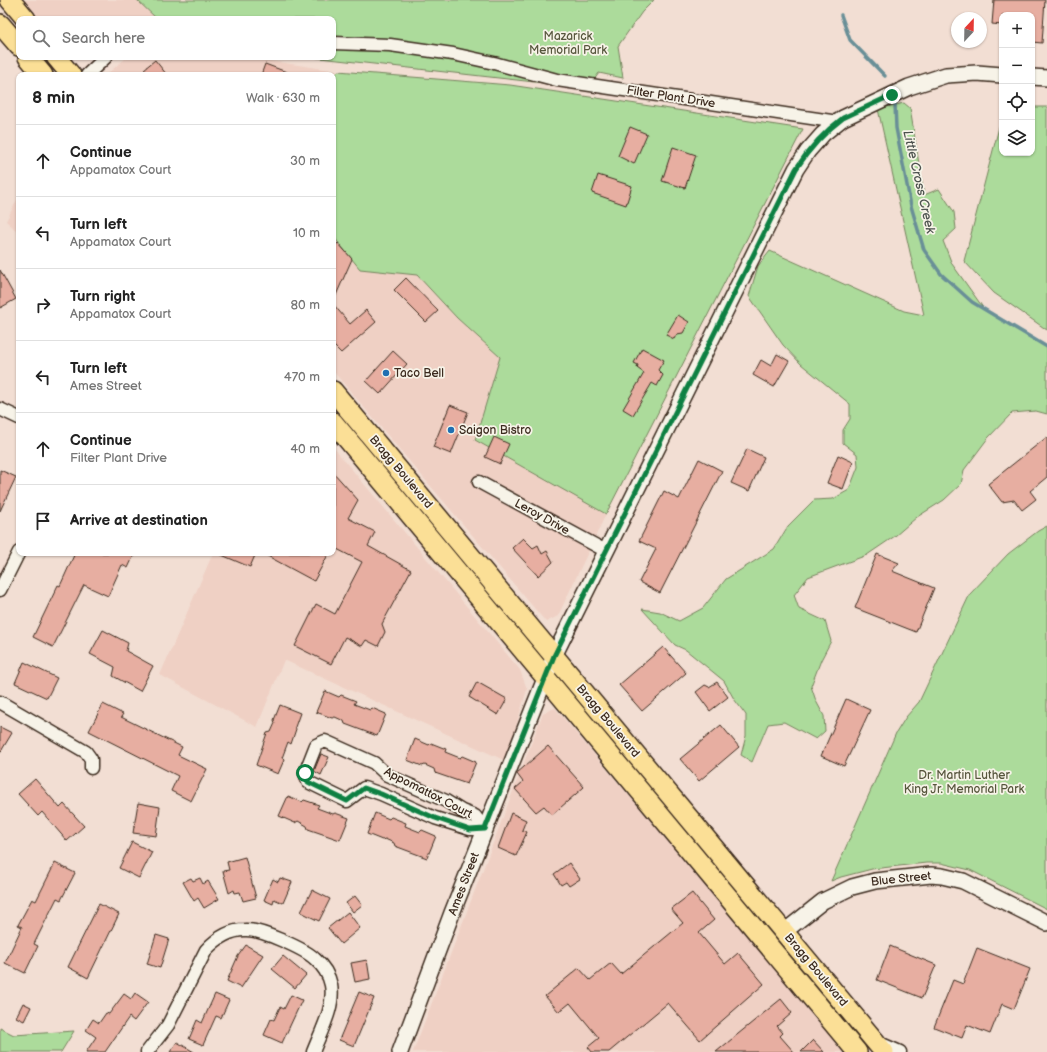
<!DOCTYPE html>
<meta charset="utf-8">
<style>
body{margin:0;font-family:"Balsamiq Sans",sans-serif;background:#f6f6f6;color:#222}
.controls{position:absolute;right:12px;top:12px;display:grid;overflow:hidden;border-radius:8px;box-shadow:0 1px 3px #0004}
.controls button{width:36px;height:36px;display:grid;place-items:center;padding:0;border:0;border-bottom:1px solid #e0e0e0;background:#fff;color:#222;font:20px sans-serif}
.compass{position:absolute;left:951px;top:12px;width:36px;height:36px;border-radius:50%;background:#fff;box-shadow:0 1px 3px #0004;rotate:22deg}
.stop{position:absolute;width:12px;height:12px;margin:-9px;border:3px solid #0b8043;border-radius:50%;background:#fff}
.stop.end{background:#0b8043;border-color:#fff;box-shadow:0 1px 4px #0008}
.list{margin:0;padding:0;list-style:none}
h2{display:flex;justify-content:space-between;align-items:center;height:52px;margin:0;padding:0 16px;font-size:17px}
h2 small{font-size:13px;font-weight:400;color:#767676}
.list li{display:grid;grid-template-columns:26px 1fr auto;gap:12px;align-items:center;box-sizing:border-box;height:72px;padding:0 16px;border-top:1px solid #e0e0e0}
.list b{display:block;font-size:15px;white-space:nowrap}
.list p{margin:0;font-size:13px;white-space:nowrap;color:#767676}
.list em{font-size:13px;font-style:normal;color:#767676}
.icon{flex:none;width:22px;height:22px;fill:none;stroke:currentColor;stroke-width:2;stroke-linecap:round;stroke-linejoin:round}
.map{position:relative;flex:none;width:1047px;height:1052px;overflow:hidden}
.search{position:absolute;background:#fff;box-shadow:0 1px 3px #0004;left:16px;top:16px;width:320px;height:44px;display:flex;align-items:center;gap:10px;box-sizing:border-box;padding:0 14px;border-radius:8px;color:#767676;font-size:15px}
.panel{position:absolute;background:#fff;box-shadow:0 1px 3px #0004;left:16px;top:72px;width:320px;height:484px;border-radius:8px}
.map>svg:first-child{display:block}
.built{fill:#efd0c4}
.green{fill:#acdb9b;stroke:#74825c}
.lines{fill:none;stroke-linecap:round;stroke-linejoin:round}
.stream{stroke:#698f97;stroke-width:3.5}
.building{fill:#e7aea1;stroke:#3b2a1e}
.minor-casing{stroke:#3b2a1e;stroke-width:15}
.tertiary-casing{stroke:#3b2a1e;stroke-width:18}
.primary-casing{stroke:#3b2a1e;stroke-width:22}
.minor{stroke:#f7f3e8;stroke-width:12}
.tertiary{stroke:#f7f3e8;stroke-width:15}
.primary{stroke:#fbdf96;stroke-width:19}
.route{stroke:#0b8043;stroke-width:5}
.poi-dot{fill:#1f6fb2;stroke:#f7f3e8;stroke-width:1.5}
.labels{text-anchor:middle;dominant-baseline:central;stroke-width:3.5;stroke-linejoin:round;paint-order:stroke}
.park-label{font-size:12px;fill:#57563d;stroke:#f7f3e8}
.street-label{font-size:12px;fill:#3b2a1e;stroke:#f7f3e8}
.poi-label{font-size:12px;fill:#3b2a1e;stroke:#f7f3e8;text-anchor:start}
.water-label{font-size:13px;font-style:italic;fill:#4e5450;stroke:#f7f3e8}
</style>
<div class="map">
<svg width="1047" height="1052" viewBox="0 0 1047 1052">
<rect width="100%" height="100%" fill="#f2ded3"/>
<filter id="ink" filterUnits="userSpaceOnUse"><feTurbulence type="fractalNoise" baseFrequency=".025" numOctaves="2"/><feDisplacementMap in="SourceGraphic" scale="8" xChannelSelector="R" yChannelSelector="G"/><feConvolveMatrix kernelMatrix="1 2 1 2 8 2 1 2 1" color-interpolation-filters="sRGB"/></filter>
<g filter="url(#ink)">
<g class="built">
<path d="M19 0H137L157 19H35Z"/>
<path d="M127 57H244L338 71 333 88V75H106Z"/>
<path d="M19 196V233L6 221Z"/>
<path d="M333 236 360 269 417 275 457 318 500 357 475 440 606 514 558 616 546 622 333 371Z"/>
<path d="M333 447 520 670 527 689 506 761 284 660 257 727 160 675 213 553H333Z"/>
<path d="M555 708 757 947 845 1052H413L543 713Z"/>
</g>
<g class="green">
<path d="M137 0H654L642 12 618 46 623 78 599 73 588 88 311 57H333V19H157Z"/>
<path d="M338 71 510 85 803 129 606 514 475 440 500 357 457 318 417 275 360 269 333 236V77Z"/>
<path d="M904 103 910 108 924 195 939 189 954 212 956 229 943 241 952 264 984 309 1047 348V414L1036 411 1012 413 988 438 964 470 961 484 944 500 917 517 895 536 867 555 808 577 794 595 799 609 825 621 831 641 821 660 811 686 816 701 824 716 825 731 816 739 784 722 768 724 752 762 741 755 746 736V715L734 699 724 681 686 650 675 645 642 609 660 612 679 621 703 608 726 579 774 549 788 526 814 500 833 499 849 490 858 467 857 454 843 443V430L850 419V404L801 364 783 345 749 296 758 266 770 251 904 311 924 315 878 109Z"/>
<path d="M1032 107H1047V330L994 293 964 261 1002 116V153H1032Z"/>
<path d="M1047 526V909L970 870 941 863H926L872 869 841 877 831 881 896 733 906 717 919 702 970 594 1008 554 1038 531Z"/>
<path d="M0 1028 14 1035 74 1031 61 1052H0Z"/>
</g>
<g class="lines">
<g class="stream">
<path d="M841 15 850 40 885 76"/>
<path d="M895 104 896 128 911 206 924 250 941 274 972 302 1047 347"/>
</g>
</g>
<g class="building">
<path d="M994 0H1045L1042 43 1032 42V15H1002V25L992 24Z"/>
<path d="M155 60 167 75H149L144 69Z"/>
<path d="M265 64 292 74V75H261Z"/>
<path d="M630 127 647 134 634 164 618 156Z"/>
<path d="M673 147 696 155 685 188 662 181Z"/>
<path d="M598 175 632 186 626 205 592 193Z"/>
<path d="M338 243 352 259 333 302V248Z"/>
<path d="M0 270 16 299 0 308Z"/>
<path d="M406 278 438 311 426 322 394 290Z"/>
<path d="M333 304 350 324 366 310 376 322 341 353 333 345Z"/>
<path d="M678 315 689 322 683 333 677 334 674 339 666 335Z"/>
<path d="M642 348 664 360 658 370 663 375 657 386 652 383 633 415 623 409 644 373 637 368 638 365 634 363Z"/>
<path d="M393 351 407 364 380 394 366 381Z"/>
<path d="M777 354 789 361 774 387 753 375 761 360 771 366Z"/>
<path d="M450 405 468 412 451 454 433 447Z"/>
<path d="M494 437 509 444 500 464 485 457Z"/>
<path d="M1047 437V477L1030 491 1036 499 1022 510 1014 500 1002 502 988 484Z"/>
<path d="M747 449 764 457 749 491 731 483Z"/>
<path d="M838 455 853 462 843 489 827 483Z"/>
<path d="M699 459 722 471 660 593 639 582 656 549 639 541 664 491 679 499Z"/>
<path d="M0 470 16 477 0 511Z"/>
<path d="M333 472 358 500 348 518 375 532 368 546 411 570 382 624 385 632 378 646 366 640 362 646 345 637 331 664 295 646 316 604 335 614 362 562 333 547Z"/>
<path d="M523 538 533 548 538 545 542 554 547 551 553 562 538 576 512 548Z"/>
<path d="M75 553H135L128 568 122 565 108 596 84 585 53 647 33 637 58 585 60 586Z"/>
<path d="M217 553H256L250 567Z"/>
<path d="M262 553H329L314 581Z"/>
<path d="M877 554 899 563 892 571 934 588 916 632 855 608Z"/>
<path d="M103 630 128 643 126 651 153 666 140 691 113 676 115 667 90 654Z"/>
<path d="M663 647 686 673 642 711 619 685Z"/>
<path d="M24 662 57 678 47 698 15 683Z"/>
<path d="M477 682 507 699 498 715 469 697Z"/>
<path d="M717 682 728 697 710 711 696 692 705 685 709 687Z"/>
<path d="M325 691 339 697 341 695 356 701 354 704 370 710 372 708 386 714 377 736 345 724 344 721 335 717 332 718 316 712Z"/>
<path d="M846 699 870 710 844 766 821 756Z"/>
<path d="M103 704 123 714 121 717 182 747 178 755 207 769 191 801 171 791 178 776 89 731Z"/>
<path d="M280 705 300 713 295 727 296 729 291 744 288 742 282 758 284 760 278 774 256 765 267 733 271 732 275 723 274 720Z"/>
<path d="M721 725 739 747 699 781 680 759Z"/>
<path d="M0 727 12 733 0 753Z"/>
<path d="M415 739 429 745 431 743 446 749 445 752 460 758 462 756 476 762 467 784 435 773 434 769 425 765 422 766 407 760Z"/>
<path d="M548 746 584 787 552 815 544 806 536 812 515 789 523 782 517 774V773Z"/>
<path d="M321 754 329 757 321 775 314 771Z"/>
<path d="M35 779 60 808 64 804 84 826 67 841 42 812 38 816 18 794Z"/>
<path d="M288 796 302 802 304 800 319 805 317 808 333 814 335 813 349 818 340 840 308 829 307 826 298 821 295 823 279 816Z"/>
<path d="M138 803 160 807 156 836 133 833Z"/>
<path d="M375 813 389 819 391 817 406 823 405 826 420 832 422 830 436 836 427 858 395 846 394 843 385 839 382 840 367 834Z"/>
<path d="M511 813 526 820 522 830 527 832 516 856 498 848Z"/>
<path d="M132 842 152 852 139 878 119 868Z"/>
<path d="M245 857 256 898 243 901 240 892 235 893 234 890 229 893 223 871 229 870 227 862Z"/>
<path d="M55 863 75 873 61 900 57 898 34 944 38 946 25 973 5 963 22 927 18 925 32 899 36 901Z"/>
<path d="M569 863 580 879 569 886 566 882 561 885 554 874Z"/>
<path d="M191 878 193 881 200 878 203 884 208 881 219 899 204 908 198 898 194 901 183 882Z"/>
<path d="M280 878 292 882 283 903 274 899 273 904 264 900 273 879 278 882Z"/>
<path d="M312 890 330 899 319 921 301 912Z"/>
<path d="M692 893 714 920 699 933 725 964 738 953 764 984 700 1040 668 1003 609 1052H592L588 1047 599 1038 570 1003 559 1012 545 996 579 968 590 980 611 963 621 974 683 923 671 909Z"/>
<path d="M355 896 362 905 353 912 346 903Z"/>
<path d="M99 904 119 914 88 978 68 967Z"/>
<path d="M348 912 360 928 341 944 328 928Z"/>
<path d="M156 935 169 939 160 968 147 964Z"/>
<path d="M246 945 263 955 241 988 227 981 238 956Z"/>
<path d="M890 946 936 965 922 998 877 980Z"/>
<path d="M977 948 1030 969 1014 1009 1002 1004 990 1034 967 1025 962 1038 934 1027 953 980 963 984Z"/>
<path d="M283 956 306 975 295 988 272 969Z"/>
<path d="M367 960 370 979 355 982 351 963Z"/>
<path d="M359 992 374 998 354 1046 339 1040Z"/>
<path d="M135 993 148 1002 134 1021 129 1017 105 1052H86L96 1037 86 1030 93 1019 99 1023 106 1013 109 1014 124 994 131 999Z"/>
<path d="M215 994 229 1000 221 1018 216 1016 203 1045 189 1039 197 1020 202 1023Z"/>
<path d="M291 995 302 1000 282 1043 264 1035 271 1019 274 1020 280 1007 284 1009Z"/>
<path d="M781 999 792 1013 777 1026 783 1033 780 1036 794 1052H716Z"/>
<path d="M23 1003 31 1007 24 1021 16 1017Z"/>
<path d="M813 1040 824 1052H801Z"/>
<path d="M177 1042 194 1052H170Z"/>
</g>
<g class="lines">
<defs>
<g id="minor">
<path d="M333 43 390 45 453 54 494 63 557 80 838 122"/>
<path d="M87 75 106 57"/>
<path d="M0 409 19 418"/>
<path d="M479 482 606 551"/>
<path d="M0 590 19 552"/>
<path d="M0 702 86 752 91 759V768"/>
<path d="M325 741 374 763 387 775 446 801 462 811 475 816 485 829H470L435 818 381 794 364 788 347 801 308 782 305 773 316 745Z"/>
<path d="M877 1042 900 1052"/>
<path d="M147 1052 168 1025 206 950C216 939 229 930 245 930 260 929 305 949 315 959 323 966 329 975 331 985 335 1007 321 1031 313 1052"/>
</g>
<g id="tertiary">
<path d="M1032 77 1047 78"/>
<path d="M784 932 823 901 852 887 875 881 931 875 942 876 963 881 1047 923"/>
<path d="M400 1052 452 913 554 656 796 169 808 151 823 134 843 118 909 87 946 75 977 73 1002 75"/>
</g>
<g id="primary">
<path d="M10 0 26 19"/>
<path d="M0 24 19 46"/>
<path d="M28 57 43 75"/>
<path d="M56 57 71 75"/>
<path d="M333 391 884 1052"/>
<path d="M333 422 857 1052"/>
</g>
</defs>
<use href="#minor" class="minor-casing"/>
<use href="#tertiary" class="tertiary-casing"/>
<use href="#primary" class="primary-casing"/>
<use href="#minor" class="minor"/>
<use href="#tertiary" class="tertiary"/>
<use href="#primary" class="primary"/>
</g>
</g>
<g class="lines" filter="url(#ink)">
<path class="route" d="M305 773 308 782 347 801 364 788 381 794 435 818 470 830 485 829 554 656 796 169C809 149 824 132 843 118L892 95"/>
</g>
<g class="poi-dot">
<circle cx="386" cy="373" r="4"/>
<circle cx="451" cy="430" r="4"/>
</g>
<g class="labels">
<g class="park-label">
<text x="568" y="36">Mazarick<tspan x="568" dy="14">Memorial Park</tspan></text>
<text x="964" y="775">Dr. Martin Luther<tspan x="964" dy="14">King Jr. Memorial Park</tspan></text>
</g>
<g class="street-label">
<text transform="translate(671 97) rotate(9)">Filter Plant Drive</text>
<text transform="translate(401 472) rotate(50)">Bragg Boulevard</text>
<text transform="translate(542 517) rotate(29)">Leroy Drive</text>
<text transform="translate(608 721) rotate(50)">Bragg Boulevard</text>
<text transform="translate(428 793) rotate(27)">Appomattox Court</text>
<text transform="translate(901 879) rotate(-6)">Blue Street</text>
<text transform="translate(464 884) rotate(-69)">Ames Street</text>
<text transform="translate(816 970) rotate(50)">Bragg Boulevard</text>
</g>
<g class="poi-label">
<text x="394" y="373">Taco Bell</text>
<text x="459" y="430">Saigon Bistro</text>
</g>
<g class="water-label">
<text transform="translate(919 182) rotate(77)">Little Cross Creek</text>
</g>
</g>
</svg>
<div class="controls">
<button>+</button>
<button>−</button>
<button><svg class="icon" aria-label="locate" viewBox="0 0 24 24"><circle cx="12" cy="12" r="6"/><path d="M12 2v4M12 18v4M2 12h4M18 12h4"/></svg></button>
<button><svg class="icon" aria-label="layers" viewBox="0 0 24 24"><path d="M12 4l9 5-9 5-9-5zM3 14l9 5 9-5"/></svg></button>
</div>
<svg class="compass" viewBox="-18 -18 36 36"><path d="M0-13l5 13h-10z" fill="#e53935"/><path d="M0 13l5-13h-10z" fill="#767676"/></svg>
<div class="stop" style="left:305px;top:773px"></div>
<div class="stop end" style="left:892px;top:95px"></div>
<div class="search"><svg class="icon" aria-label="search" viewBox="0 0 24 24"><circle cx="10" cy="10" r="6"/><path d="M15 15l6 6"/></svg>Search here</div>
<section class="panel">
<h2>8 min<small>Walk · 630 m</small></h2>
<ul class="list">
<li><svg class="icon" aria-label="ahead" viewBox="0 0 24 24"><path d="M12 20V5M6 11l6-6 6 6"/></svg><div><b>Continue</b><p>Appamatox Court</p></div><em>30 m</em></li>
<li><svg class="icon" aria-label="left" viewBox="0 0 24 24"><path d="M17 20v-9H6M10 6l-5 5 5 5"/></svg><div><b>Turn left</b><p>Appamatox Court</p></div><em>10 m</em></li>
<li><svg class="icon" aria-label="right" viewBox="0 0 24 24"><path d="M7 20v-9h11M14 6l5 5-5 5"/></svg><div><b>Turn right</b><p>Appamatox Court</p></div><em>80 m</em></li>
<li><svg class="icon" aria-label="left" viewBox="0 0 24 24"><path d="M17 20v-9H6M10 6l-5 5 5 5"/></svg><div><b>Turn left</b><p>Ames Street</p></div><em>470 m</em></li>
<li><svg class="icon" aria-label="ahead" viewBox="0 0 24 24"><path d="M12 20V5M6 11l6-6 6 6"/></svg><div><b>Continue</b><p>Filter Plant Drive</p></div><em>40 m</em></li>
<li><svg class="icon" aria-label="arrive" viewBox="0 0 24 24"><path d="M6 21V4h12l-3 4 3 4H6"/></svg><div><b>Arrive at destination</b></div></li>
</ul>
</section>
</div>
